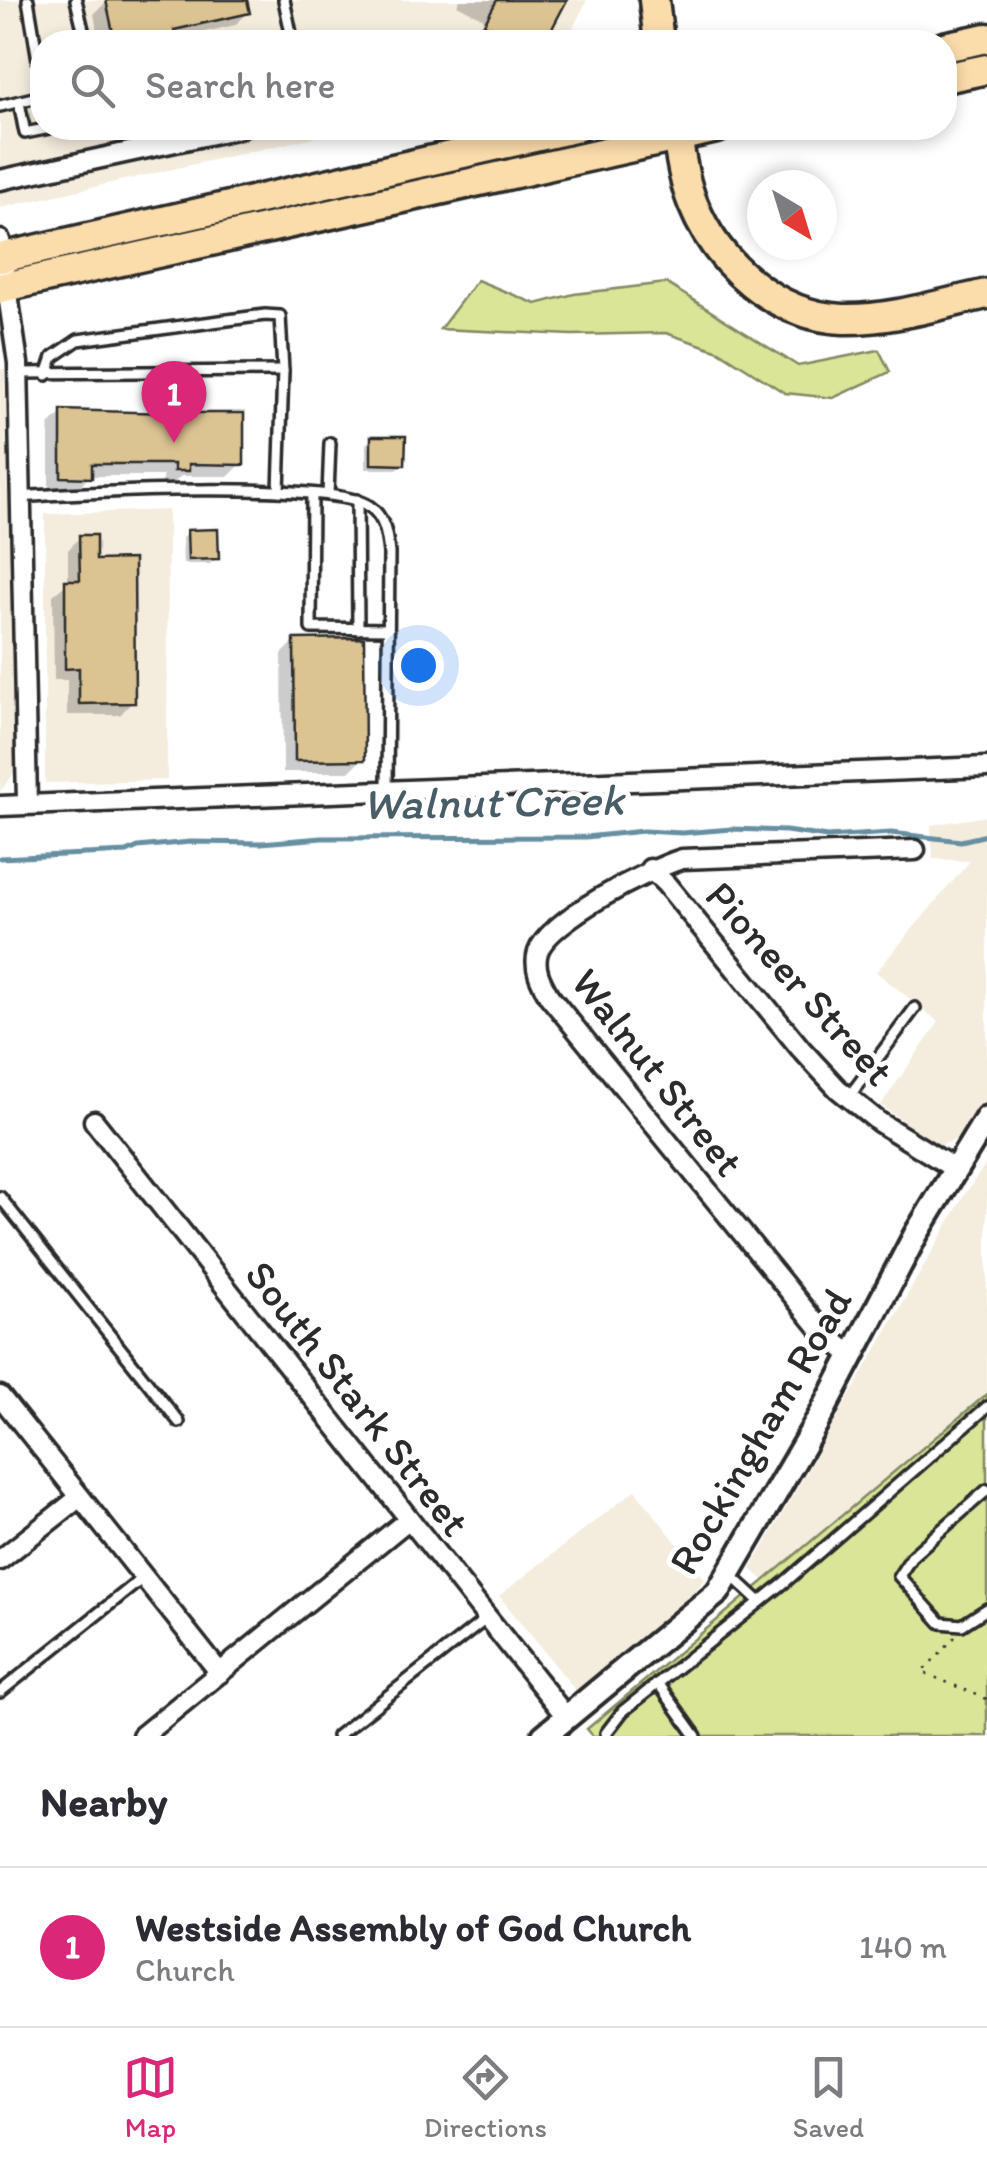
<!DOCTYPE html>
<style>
body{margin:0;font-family:Itim,sans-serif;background:#f7f7f7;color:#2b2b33}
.compass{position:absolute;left:747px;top:170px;width:90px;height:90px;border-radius:50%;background:#fff;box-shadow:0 5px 15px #0003;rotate:142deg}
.you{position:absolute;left:418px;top:665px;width:35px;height:35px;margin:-25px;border:8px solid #fff;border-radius:50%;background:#1a73e8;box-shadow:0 0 0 15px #1a73e833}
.badge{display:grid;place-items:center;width:65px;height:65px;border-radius:50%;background:#db2777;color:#fff;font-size:32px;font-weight:700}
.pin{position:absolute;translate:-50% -82px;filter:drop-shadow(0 2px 5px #0008)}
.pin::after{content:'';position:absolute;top:52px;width:35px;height:30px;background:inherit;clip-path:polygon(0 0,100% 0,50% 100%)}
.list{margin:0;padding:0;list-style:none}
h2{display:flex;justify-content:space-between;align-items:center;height:130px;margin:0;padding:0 40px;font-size:42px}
h2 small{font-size:32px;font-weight:400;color:#7c7c81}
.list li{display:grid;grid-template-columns:65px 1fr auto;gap:30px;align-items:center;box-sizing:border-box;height:160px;padding:0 40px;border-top:2px solid #e1e1e2}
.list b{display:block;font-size:38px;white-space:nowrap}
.list p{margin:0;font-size:32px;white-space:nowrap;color:#7c7c81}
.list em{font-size:32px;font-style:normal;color:#7c7c81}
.icon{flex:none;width:55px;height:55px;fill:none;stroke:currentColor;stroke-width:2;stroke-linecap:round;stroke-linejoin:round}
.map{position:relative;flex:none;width:987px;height:1736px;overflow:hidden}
.search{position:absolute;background:#fff;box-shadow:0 5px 15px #0003;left:30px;right:30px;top:30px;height:110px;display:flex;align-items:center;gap:25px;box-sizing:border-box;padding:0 35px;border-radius:40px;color:#7c7c81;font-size:38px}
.sheet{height:290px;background:#fff}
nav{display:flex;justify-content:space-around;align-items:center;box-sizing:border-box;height:140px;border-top:2px solid #e1e1e2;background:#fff;font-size:28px;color:#7c7c81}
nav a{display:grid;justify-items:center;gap:5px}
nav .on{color:#db2777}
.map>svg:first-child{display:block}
.built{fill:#f4edde}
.green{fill:#dae598;stroke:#828862;stroke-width:2.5}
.shadow{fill:#0003}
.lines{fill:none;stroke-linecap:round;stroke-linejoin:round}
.stream{stroke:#668fa1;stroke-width:5}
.building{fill:#dbc392;stroke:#2b2b2b;stroke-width:2.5}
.service-casing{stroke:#2b2b2b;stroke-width:16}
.minor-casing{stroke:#2b2b2b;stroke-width:25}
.tertiary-casing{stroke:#2b2b2b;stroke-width:30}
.primary-casing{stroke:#2b2b2b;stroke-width:35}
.path{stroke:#2b2b2b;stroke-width:2.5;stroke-dasharray:2.5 8;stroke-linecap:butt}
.service{stroke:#fff;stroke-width:9}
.minor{stroke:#fff;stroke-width:18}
.tertiary{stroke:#fff;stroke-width:22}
.primary{stroke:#fbdcab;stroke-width:28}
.labels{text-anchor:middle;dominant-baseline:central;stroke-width:10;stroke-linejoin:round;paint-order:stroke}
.street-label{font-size:42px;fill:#2b2b2b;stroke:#fff}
.water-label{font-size:45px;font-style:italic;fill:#495d66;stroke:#fff}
</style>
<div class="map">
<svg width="987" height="1736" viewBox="0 0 987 1736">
<rect width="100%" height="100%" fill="#fff"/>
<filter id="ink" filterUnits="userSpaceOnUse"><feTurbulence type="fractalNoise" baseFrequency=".01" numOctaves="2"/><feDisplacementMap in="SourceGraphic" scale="20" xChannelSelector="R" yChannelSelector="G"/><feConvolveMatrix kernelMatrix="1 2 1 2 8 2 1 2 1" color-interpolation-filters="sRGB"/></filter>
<g filter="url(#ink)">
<g class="built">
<path d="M0 0H587L566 42H42V128H355L0 208Z"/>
<path d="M5 369 14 773 0 792V370Z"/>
<path d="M168 510 167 780 45 783V514Z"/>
<path d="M987 816V1096L958 1139 938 1146 881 1105 939 1022 876 972 970 861 933 859 931 825Z"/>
<path d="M987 1162V1394L764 1581 751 1569 965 1194Z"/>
<path d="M635 1490 705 1579 677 1610 577 1692 499 1596Z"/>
</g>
<g class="green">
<path d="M477 280 536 304 574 294 666 283 798 366 879 350 890 372 833 398 785 393 719 351 666 333 572 335 440 329Z"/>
<path d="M987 1394V1736H593L587 1729Z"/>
</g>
<g class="shadow">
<path d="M245 0 248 13 235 25 174 39V42H99L94 14 107 1Z"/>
<path d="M460 0H564L542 42H483L474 38 484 19 457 5Z"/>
<path d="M170 405 194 416 241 464 229 476H181L174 483H162L163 476H90L76 490 49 489V425L62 413 160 416Z"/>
<path d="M372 439 403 464 397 469H366V444Z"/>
<path d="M188 532 216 558 210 564H183L182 538Z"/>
<path d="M80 537 93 563 132 702 120 715H67V680H54L53 595 68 583V550Z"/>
<path d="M295 641 362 759 349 772H283L282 654Z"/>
</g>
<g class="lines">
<path class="stream" d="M0 858 127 852 138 847 190 842 261 843 322 838 586 837 643 831 682 833 732 829 786 831 827 837 891 833 961 841 987 835"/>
</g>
<g class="building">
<path d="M106 0H247L250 13 174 30 177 42H115Z"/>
<path d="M497 0H567L545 42H520L484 24Z"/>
<path d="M169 403H196V413H244V465L189 464V471H174V464H92V478L61 477V410L169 413Z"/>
<path d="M371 436H406L405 465 371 464Z"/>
<path d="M218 529 219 559 188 560 187 530Z"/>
<path d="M79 535H96V560L134 559 135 703 79 704V668L65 669V580H80Z"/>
<path d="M364 638 365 760 295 761 294 639Z"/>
</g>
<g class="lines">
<defs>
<g id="service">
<path d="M28 0 42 84"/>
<path d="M76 0 86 42"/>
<path d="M274 42 292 38 284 0"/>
<path d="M19 102 25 133 50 128"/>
<path d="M0 106 42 96"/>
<path d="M18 373 283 371"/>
<path d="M47 375 53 357 78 340 265 315 280 316 283 371 279 491"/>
<path d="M312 494 311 628 388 629"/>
<path d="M328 495 330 443"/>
<path d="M19 497C75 492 332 480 369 506 385 517 387 536 389 553L387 790"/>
<path d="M357 500 358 629"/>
<path d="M848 1098 915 1008"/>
<path d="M0 1197 179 1422"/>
<path d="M987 1490 913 1555 899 1576 941 1623 962 1625 987 1609"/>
<path d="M732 1576 759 1601"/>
<path d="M658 1683 696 1736"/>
<path d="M0 1692 144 1577"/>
<path d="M337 1736 487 1618"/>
<path d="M607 1736 606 1733 623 1711 785 1582 987 1407"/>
</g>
<g id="minor">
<path d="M0 180 240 128"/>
<path d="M0 240 18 363 27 803"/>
<path d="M0 806 987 767"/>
<path d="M650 869 666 884 801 1049 838 1089 879 1122 955 1169"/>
<path d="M94 1121 567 1718"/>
<path d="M851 1355 822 1331 549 996C541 982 533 968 538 952 549 919 650 869 682 859L915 850"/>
<path d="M0 1396 220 1673"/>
<path d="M0 1560 80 1497"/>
<path d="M142 1736 409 1519"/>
</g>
<path id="tertiary" d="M544 1736 718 1592 821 1415 916 1234 987 1118"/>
<g id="primary">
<path d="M654 0 659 42"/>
<path d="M944 47 987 38"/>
<path d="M944 78 987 69"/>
<path d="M677 136C681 159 684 182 693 204 717 264 775 316 843 319 891 320 941 304 987 294"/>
<path d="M0 258 574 128"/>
<path d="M0 288 717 128"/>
</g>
</defs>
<use href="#service" class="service-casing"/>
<use href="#minor" class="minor-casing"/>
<use href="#tertiary" class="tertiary-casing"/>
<use href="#primary" class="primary-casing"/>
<path class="path" d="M955 1637 922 1672 987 1699"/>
<use href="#service" class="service"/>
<use href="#minor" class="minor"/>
<use href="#tertiary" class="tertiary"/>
<use href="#primary" class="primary"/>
</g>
</g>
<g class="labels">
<g class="street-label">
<text transform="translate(800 983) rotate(48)">Pioneer Street</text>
<text transform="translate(658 1072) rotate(52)">Walnut Street</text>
<text transform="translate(358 1398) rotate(52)">South Stark Street</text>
<text transform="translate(760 1431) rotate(-60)">Rockingham Road</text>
</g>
<g class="water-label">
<text transform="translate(493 801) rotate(-1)">Walnut Creek</text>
</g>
</g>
</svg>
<svg class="compass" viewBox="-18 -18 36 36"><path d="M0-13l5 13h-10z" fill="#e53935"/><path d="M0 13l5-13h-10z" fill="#7c7c81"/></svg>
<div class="you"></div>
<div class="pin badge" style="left:174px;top:443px">1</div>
<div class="search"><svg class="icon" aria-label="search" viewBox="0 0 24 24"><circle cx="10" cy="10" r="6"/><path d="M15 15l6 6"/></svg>Search here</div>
</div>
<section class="sheet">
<h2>Nearby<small></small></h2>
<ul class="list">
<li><span class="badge">1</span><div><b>Westside Assembly of God Church</b><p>Church</p></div><em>140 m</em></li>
</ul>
</section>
<nav>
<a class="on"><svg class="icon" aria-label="map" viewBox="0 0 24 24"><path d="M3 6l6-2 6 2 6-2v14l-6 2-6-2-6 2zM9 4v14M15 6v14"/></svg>Map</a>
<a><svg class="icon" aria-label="directions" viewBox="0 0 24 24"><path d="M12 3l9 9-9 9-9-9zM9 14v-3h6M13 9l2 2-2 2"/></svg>Directions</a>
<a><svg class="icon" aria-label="saved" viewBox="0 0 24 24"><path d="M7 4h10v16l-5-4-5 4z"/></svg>Saved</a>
</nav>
